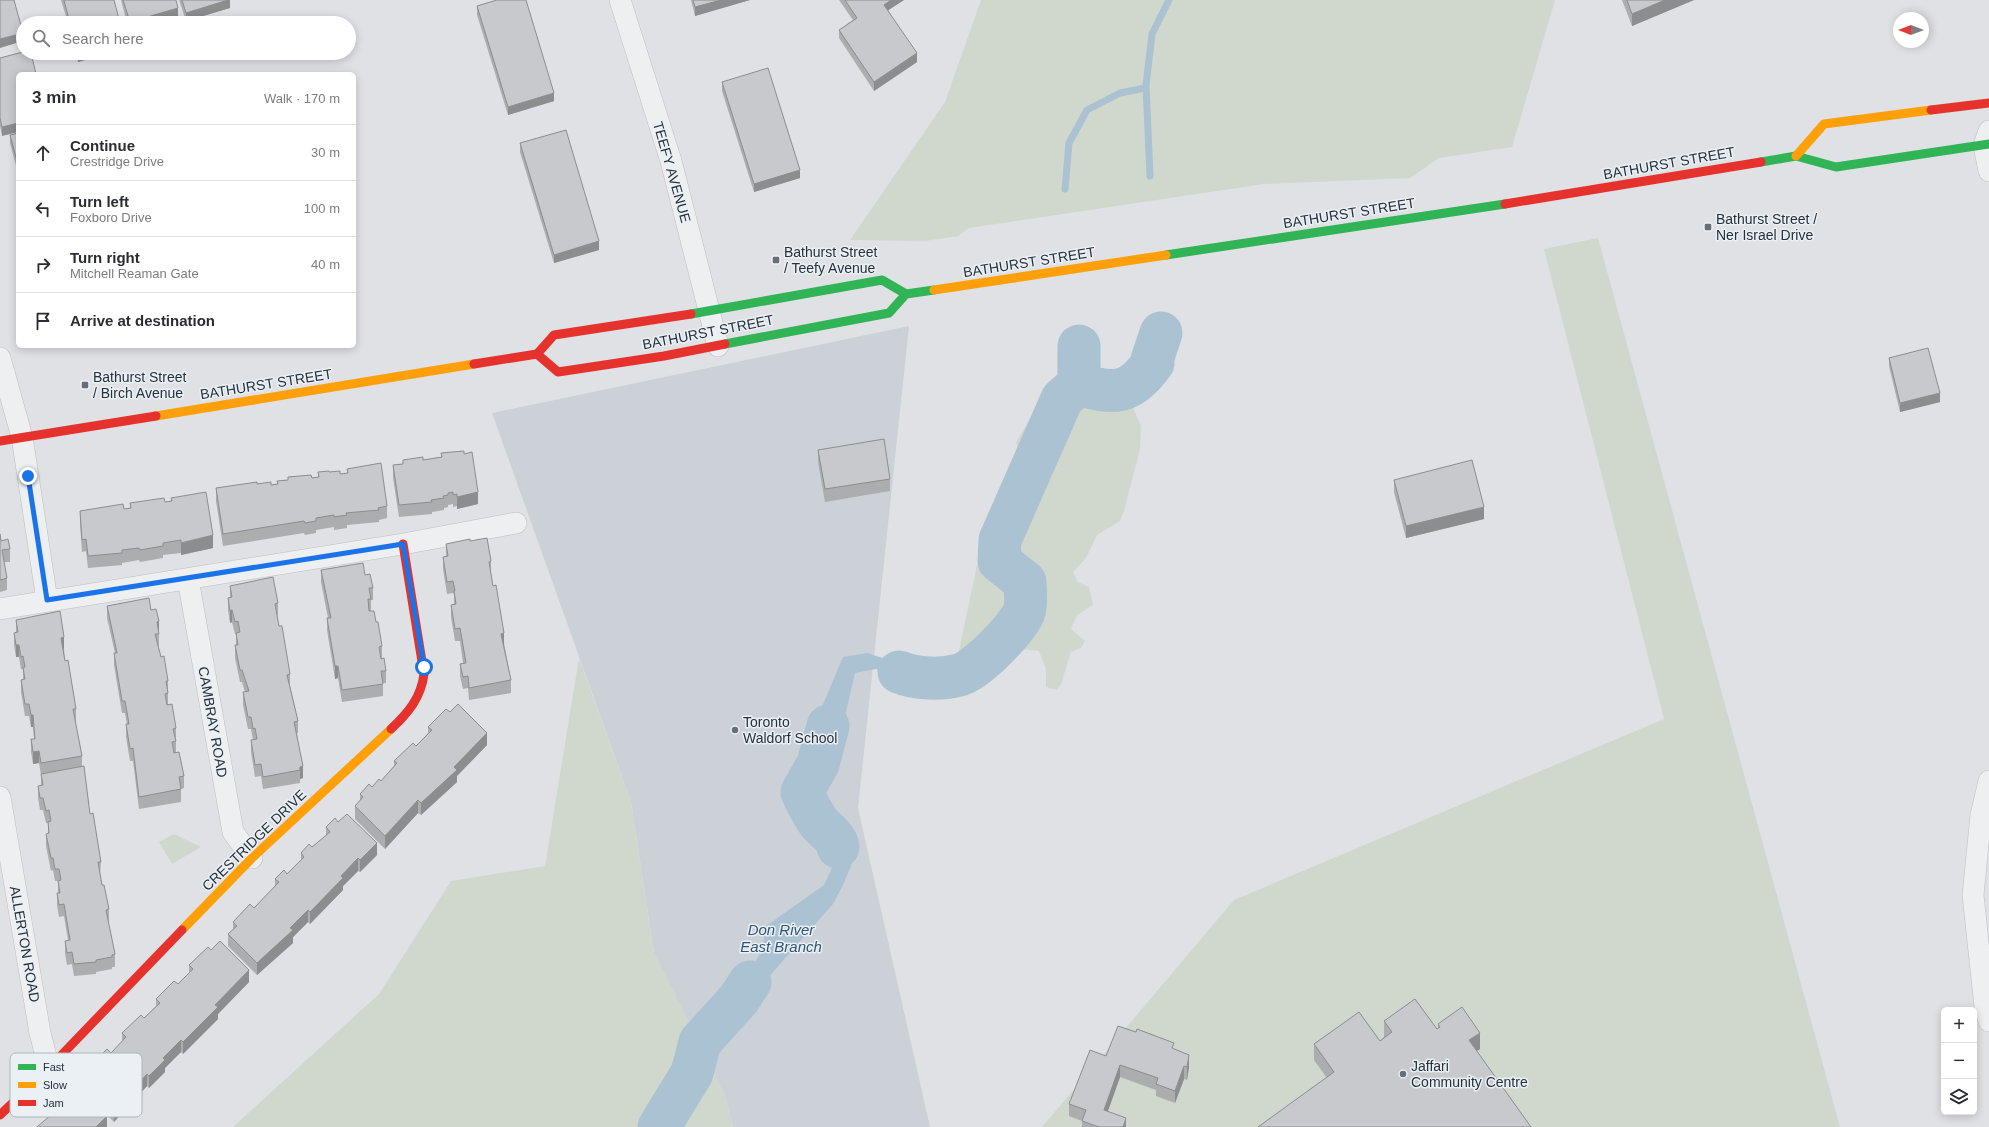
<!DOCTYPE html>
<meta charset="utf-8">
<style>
body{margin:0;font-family:Helvetica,sans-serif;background:#f2f2f3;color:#2b2b33}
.controls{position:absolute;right:12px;bottom:12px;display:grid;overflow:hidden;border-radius:6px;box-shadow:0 2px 10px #0003}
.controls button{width:36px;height:36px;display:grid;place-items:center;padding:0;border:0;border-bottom:1px solid #e1e1e2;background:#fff;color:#2b2b33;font:20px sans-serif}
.compass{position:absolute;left:1893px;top:12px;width:36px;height:36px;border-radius:50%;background:#fff;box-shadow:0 2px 10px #0003;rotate:270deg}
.stop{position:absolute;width:12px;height:12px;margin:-9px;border:3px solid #1a73e8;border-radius:50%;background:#fff}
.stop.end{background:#1a73e8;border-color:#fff;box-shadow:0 1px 4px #0008}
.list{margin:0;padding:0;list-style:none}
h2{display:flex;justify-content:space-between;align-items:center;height:52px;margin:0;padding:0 16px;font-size:17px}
h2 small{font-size:13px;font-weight:400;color:#7c7c81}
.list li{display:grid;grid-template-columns:26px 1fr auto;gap:12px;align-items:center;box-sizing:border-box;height:56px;padding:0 16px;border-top:1px solid #e1e1e2}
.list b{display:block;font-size:15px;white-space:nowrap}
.list p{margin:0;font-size:13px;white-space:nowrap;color:#7c7c81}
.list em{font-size:13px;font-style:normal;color:#7c7c81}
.icon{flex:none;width:22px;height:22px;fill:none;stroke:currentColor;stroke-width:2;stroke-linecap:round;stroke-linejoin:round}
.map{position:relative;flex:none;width:1989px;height:1127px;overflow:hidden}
.search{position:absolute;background:#fff;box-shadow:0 2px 10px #0003;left:16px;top:16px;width:340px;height:44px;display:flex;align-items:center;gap:10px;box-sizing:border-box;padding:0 14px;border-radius:22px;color:#7c7c81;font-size:15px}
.panel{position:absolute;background:#fff;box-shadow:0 2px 10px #0003;left:16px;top:72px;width:340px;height:276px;border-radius:6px}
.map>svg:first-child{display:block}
.built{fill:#ccd1d8}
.green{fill:#d0d8ce}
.water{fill:#aac2d1}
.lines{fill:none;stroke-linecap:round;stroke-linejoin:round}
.stream{stroke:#aac2d1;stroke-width:7}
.river{stroke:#aac2d1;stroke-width:43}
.street-casing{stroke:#bdbfc2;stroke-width:22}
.street{stroke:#edeff1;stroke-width:21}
.fast{stroke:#30b455;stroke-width:9}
.slow{stroke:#ff9f0a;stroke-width:9}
.jam{stroke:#e5322d;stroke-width:9}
.wall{fill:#abadaf}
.shaded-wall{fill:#8b8d8f}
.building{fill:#c7c9cc;stroke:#8b8d8f}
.route{stroke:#1a73e8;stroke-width:5}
.poi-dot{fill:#666e77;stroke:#ebf0f4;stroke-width:1.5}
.labels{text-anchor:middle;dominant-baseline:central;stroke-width:3;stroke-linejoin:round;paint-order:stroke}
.street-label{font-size:14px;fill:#25303d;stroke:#ebf0f4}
.poi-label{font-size:14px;fill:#25303d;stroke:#ebf0f4;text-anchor:start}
.water-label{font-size:15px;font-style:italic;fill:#2e5473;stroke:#ebf0f4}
.key{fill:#ebf0f4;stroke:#b0b6bd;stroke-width:1}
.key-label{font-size:11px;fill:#25303d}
</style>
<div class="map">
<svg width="1989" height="1127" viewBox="0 0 1989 1127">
<rect width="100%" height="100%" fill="#dfe1e4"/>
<path class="built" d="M909 326 858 808 930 1127H733L725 1096 654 953 631 802 492 413Z"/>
<g class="green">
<path d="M981 0H1555L1512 147 1439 158 1410 178 1264 184 969 228 958 236 925 241 850 240 945 102Z"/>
<path d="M1598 238 1840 1127H1042L1234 900 1664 719 1544 249Z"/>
<path d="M1080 360 1091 375 1104 383 1133 373 1147 360 1153 363 1156 370C1151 385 1138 393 1133 408L1141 426 1140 449 1124 511 1120 521 1097 535 1086 558 1073 572 1078 582 1089 587 1093 605 1077 615 1071 629 1085 641 1081 648 1071 652 1061 684 1057 690 1046 687V669L1039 651 1018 649 1009 642 961 684 955 670 977 565 996 547V536L1006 524 1012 483 1021 459 1016 442 1042 399 1067 382Z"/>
<path d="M579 658 631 802 654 953 725 1096 733 1127H233L379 994 451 881 545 866Z"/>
<path d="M174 834 201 847 172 864 159 842Z"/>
</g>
<path class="water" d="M867 653 892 661 901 667 955 670 961 684 937 689 902 680 876 669 855 673 846 712 820 796 835 828 851 847V866L842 887 833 904 759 988 741 1015 725 1031H716L713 1027 711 1015 724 1009 735 997 762 950 766 926 824 885 832 868 834 848 822 833 806 823 804 807 808 779 801 767 816 756 821 735 816 721 843 657Z"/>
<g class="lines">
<g class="stream">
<path d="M1150 176 1146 85 1152 34 1169 0"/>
<path d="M1065 189 1069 143 1087 110 1120 93 1145 88"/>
</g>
<g class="river">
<path d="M1079 384C1114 395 1130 395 1153 363L1152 360 1161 333"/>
<path d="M899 672C916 679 941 680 959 675 976 671 1017 629 1024 612 1027 604 1025 591 1025 582L999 561 1000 540 1062 399 1079 384V346"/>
<path d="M828 726 818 764 802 792C807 803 812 813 819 823 826 831 836 836 838 847"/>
<path d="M659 1127 692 1073 700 1042 739 999 750 982"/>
</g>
<defs>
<g id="street">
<path d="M620 0 671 161 718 346"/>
<path d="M1989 131 1984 145 1989 171"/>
<path d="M0 358 22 437 47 600"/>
<path d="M188 579 233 832 252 858"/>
<path d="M0 609 403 544 516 523"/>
<path d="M1989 781 1981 815 1973 895 1985 1007 1989 1021"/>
<path d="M0 797 40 1033 49 1068"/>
</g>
</defs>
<use href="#street" class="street-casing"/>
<use href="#street" class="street"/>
<g class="fast">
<path d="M1761 162 1796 156 1836 167 1989 144"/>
<path d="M1166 255 1505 204"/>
<path d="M691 314 882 280 906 294"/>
<path d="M725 344 889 313 906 294 934 290"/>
</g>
<g class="slow">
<path d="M1796 156 1824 124 1931 110"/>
<path d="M934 290 1166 255"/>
<path d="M156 416 474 364"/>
<path d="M182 930 252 858 391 729"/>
</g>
<g class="jam">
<path d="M1931 110 1989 103"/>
<path d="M1505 204 1761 162"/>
<path d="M537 354 558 372 664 356 725 344"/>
<path d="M474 364 537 354 554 335 691 314"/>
<path d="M0 441 156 416"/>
<path d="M391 729C408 713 421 698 424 674L403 544"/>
<path d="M0 1115 49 1068 182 930"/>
</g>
</g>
<g class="wall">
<path d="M61 0H114L120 23H68Z"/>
<path d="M121 0H176L178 17 156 23H127Z"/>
<path d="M179 0H230V8L186 21Z"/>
<path d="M691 0H750L695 16Z"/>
<path d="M839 0H904L888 10 917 62 874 91 839 38V30L853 20Z"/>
<path d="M1622 0H1694L1632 26Z"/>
<path d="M477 6 554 101 508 115 477 15Z"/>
<path d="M23 52 2 136 0 126V58Z"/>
<path d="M76 53H109L78 62Z"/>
<path d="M722 82 800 178 754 192 722 91Z"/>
<path d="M18 133V173L10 143V135Z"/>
<path d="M520 143 599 250 554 263 520 152Z"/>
<path d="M1889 358 1940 402 1900 412 1889 366Z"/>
<path d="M818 450 890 479V491L825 502 818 462Z"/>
<path d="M441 453 464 454 478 504 457 509V506L453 507V504L448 505V507L444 508V510L432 512V514L399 517 393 478V465L403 464V460H423L441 457Z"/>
<path d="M347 469 387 506V518L379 520V522L347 525V528L334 530V527L316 530V533L305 535 304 533 223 546 216 501V488L257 484 271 485 277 484V481L318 477V472H329L340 474 347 473Z"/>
<path d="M1394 480 1484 519 1406 538 1394 492Z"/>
<path d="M171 498 213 548 181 555V553L163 555V558L140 562 139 560 122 563V565L88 568 86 551 82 552 80 523V511L124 509 130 508V503L165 502 171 501Z"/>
<path d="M0 534 1 541 10 549V562H4L7 578V590L0 592Z"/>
<path d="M470 541 491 561V574L511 680V693L469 700 468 688 463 689 460 676V664L463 663 460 641H455L451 617V605L454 604V595L453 593 447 594 443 569V557H446V544Z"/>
<path d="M321 570 373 588V600H371V611L376 622 382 646V658L386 671V683H383V696L342 702 338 678 335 679 327 630V618H328L321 582Z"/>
<path d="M230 586 278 603V615L277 616 279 626 290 674V686L298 721V733H297L303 778 300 779V783L263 789 261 776 255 777 251 752V740H253L251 729H248L243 705V692H245L242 682H240L235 658V645H236V634H235L232 622 230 623 228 610V598L230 597Z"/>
<path d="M107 606 151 610 159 621V646H158L168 681V705L176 728V753L184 776V788L181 789V802L139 809 133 761H130L126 737V724H127L125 713H122L114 665V653H115L107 618Z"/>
<path d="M16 620 64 649 65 661 76 709V721H75L82 756V767L90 814 101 862 100 874 102 885 109 909V921H108L115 954V967H112V969L96 972V974L74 976 72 964 67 965 65 953V941L68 940 64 916 59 917 57 905V893H58V881H55L53 870 51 871 46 846V834L48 833V823H46L43 810H40L38 798V786H41V775L39 763 33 764 31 752V739H34L33 727H31L29 716H25L21 692V680H23V669H21L19 657H16L14 645V633L16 632Z"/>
<path d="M450 712 487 745 457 776V782L421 815 418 813 385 849 355 819V806L360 801V794L381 781 394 766V761L416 746 428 733V727Z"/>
<path d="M338 822 377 855 360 872 358 871 343 886V890L310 924 308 922 293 937V943L257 975 228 946V934L233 930V922L254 908 275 886V879L287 874 301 860V853L312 847 326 836V827Z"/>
<path d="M211 950 249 982 218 1014V1019L183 1054 181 1052 165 1068V1072L149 1088 147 1086 114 1122 84 1092V1080L89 1075V1067L111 1053 122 1042V1033L144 1018 156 1006V999L178 984 189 973V965Z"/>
<path d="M1384 1021 1437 1029 1438 1028V1024L1480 1049 1476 1051 1327 1078 1314 1060V1044L1380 1041 1384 1037Z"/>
<path d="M1174 1049 1189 1067 1187 1080 1184 1079 1175 1103 1156 1096V1090L1120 1077 1108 1111 1126 1127H1082V1121L1069 1116V1104L1106 1056Z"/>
<path d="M56 1100 107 1127 51 1115V1113L56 1108Z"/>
</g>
<g class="shaded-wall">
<path d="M228 0H230V8L186 21V13Z"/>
<path d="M721 0H750L695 16V7Z"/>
<path d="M891 0H904L884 13V5Z"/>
<path d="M1665 0H1694L1632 26V14Z"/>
<path d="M178 8V17L156 23H130V22Z"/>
<path d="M23 33V41L0 48V39Z"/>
<path d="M78 53H109L78 62Z"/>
<path d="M917 53V62L874 91V82Z"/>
<path d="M554 93V101L508 115V107Z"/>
<path d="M18 123V132L2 136V127Z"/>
<path d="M800 170V178L754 192V184Z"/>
<path d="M599 241V250L554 263V255Z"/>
<path d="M1940 393V402L1900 412V403Z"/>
<path d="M478 492V504L457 509V497Z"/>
<path d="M1484 507V519L1406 538V526Z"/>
<path d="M213 535V548L181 555V543Z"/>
<path d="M232 610V622L230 623V611Z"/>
<path d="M159 621V634L157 622Z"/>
<path d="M504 633V645L501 646V634Z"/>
<path d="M64 637V649L61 650V638Z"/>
<rect x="16" y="645" width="3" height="12"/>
<path d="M335 666H338V678L335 679Z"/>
<rect x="31" y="715" width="2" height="12"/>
<path d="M487 733V745L457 776V782L421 815V803L454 767Z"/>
<path d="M39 751V763L33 764V752Z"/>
<path d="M303 766V778L300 779V767Z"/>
<path d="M418 800V813L385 849V836Z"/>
<path d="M377 843V855L360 872V860Z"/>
<path d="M358 858V871L343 886V890L310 924V912L341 876Z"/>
<path d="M308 910V922L293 937V943L257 975V963L290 928Z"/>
<path d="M249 970V982L218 1014V1019L183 1054V1042L215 1005Z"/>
<path d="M1480 1033V1049L1469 1056V1040Z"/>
<path d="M181 1040V1052L165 1068V1072L149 1088V1076L163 1058Z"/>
<path d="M1189 1055V1067L1187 1080V1067Z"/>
<path d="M1120 1065V1077L1104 1122V1110Z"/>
<path d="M1184 1066V1079L1175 1103V1091Z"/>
<path d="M147 1074V1086L114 1122V1110Z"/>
<path d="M107 1116V1127H96Z"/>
<path d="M1126 1118V1127H1123Z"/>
</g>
<g class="building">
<path d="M0 0H14L23 33 0 39Z"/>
<path d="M64 0H114L120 23H70Z"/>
<path d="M123 0H176L178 8 130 22Z"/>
<path d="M182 0H228L186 13Z"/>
<path d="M497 0H526L554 93 508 107 477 6Z"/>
<path d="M693 0H721L695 7Z"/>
<path d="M845 0H891L884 5 917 53 874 82 839 30 857 18Z"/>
<path d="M1627 0H1665L1632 14Z"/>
<path d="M23 52V53H31L36 74H18V123L2 127 0 118V58Z"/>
<path d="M768 68 800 170 754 184 722 82Z"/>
<path d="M566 130 599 241 554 255 520 143Z"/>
<path d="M18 133V165L10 135Z"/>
<path d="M1928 348 1940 393 1900 403 1889 358Z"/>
<path d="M884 439 890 479 825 489 818 450Z"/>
<path d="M464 451V454L472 452 478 492 457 497V494L453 495V492L448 493V495L443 496 444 498 431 500 432 502 399 505 393 465 403 464V460L423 457V460L442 457 441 453Z"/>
<path d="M1472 460 1484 507 1406 526 1394 480Z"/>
<path d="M381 463 387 506 378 508 379 510 346 513 347 515 334 517V515L316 518V521L305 523 304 521 223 534 216 488 257 482V484L271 482V485L278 484 277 481 288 480V477L311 475 312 478 319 477 318 472 329 471V472L340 471V474L348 473 347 469Z"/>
<path d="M206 492 213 535 181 543V540L163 543V546L140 550 139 548 122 550V553L88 556 86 539 82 540 80 511 123 504 124 509 131 508 130 503 164 498 165 502 172 501 171 498Z"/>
<path d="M0 534 1 541 8 539 10 549 2 550 7 578 0 580Z"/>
<path d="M487 538 491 561 489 562 493 586 496 585 504 633 501 634 511 680 469 688 468 676 463 677 460 664 466 663 460 628 455 629 451 605 456 604 454 591H455L453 581 447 582 443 557 448 556 446 544 470 539V541Z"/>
<path d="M363 563 365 575 370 574 373 588H369L371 599H368L369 611H374L376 622H378L382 646 379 647 381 659 384 658 386 671H381L383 684 342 690 338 666H335L327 618H331L321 570Z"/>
<path d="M273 577 278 603 275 604 279 626H282L290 674 287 675 298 721 294 722 303 766 300 767V770L263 777 261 764 255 765 251 740 257 739 255 728 253 729 251 717H248L243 692 249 691 242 670H240L235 645H238L236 633 240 632 238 621 235 622 232 610 230 611 228 598 232 597 230 586Z"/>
<path d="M149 598 151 610 156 609 159 621 157 622 159 634H155L161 657 164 656 168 681H166L168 693 165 694 167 705 172 704 176 728 173 729 176 741 172 742 174 753 179 752 184 776 179 777 181 789 139 797 133 748 130 749 126 724H129L125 701H122L114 653H117L107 606Z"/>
<path d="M60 611 64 637 61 638 65 661 68 660 76 709H73L82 756 41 763 39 751 33 752 31 739H35L33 715H31L29 704H25L21 680 25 679 23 668 25 667 23 656 21 657 19 645H16L14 633 18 632 16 620Z"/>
<path d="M458 704 487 733 454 767 457 770 421 803 418 800 385 836 355 806 363 797 360 794 369 784 372 787 379 779 381 781 397 763 394 761 413 743 416 746 432 730 428 727 446 709 450 712Z"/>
<path d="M84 766 90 814 93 813 101 862H98L102 885H104L109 909 106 910 115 954 112 955V957L96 960V962L74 964 72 952 67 953 65 941 70 940 64 904 59 905 57 893H60L58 881 61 880 59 869H55L53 858H51L46 834 49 833 48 822 51 821 49 810 46 811 43 798H40L38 786 43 785 41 774Z"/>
<path d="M347 814 377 843 360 860 358 858 341 876 343 878 310 912 308 910 290 928 293 930 257 963 228 934 237 926 233 922 250 904 254 908 279 882 275 879 284 870 287 874 304 857 301 853 309 844 312 847 330 832 326 827 335 818 338 822Z"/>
<path d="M220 941 249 970 215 1005 218 1007 183 1042 181 1040 163 1058 165 1060 149 1076 147 1074 114 1110 84 1080 93 1071 89 1067 107 1049 111 1053 126 1037 122 1033 141 1015 144 1018 160 1003 156 999 174 981 178 984 193 969 189 965 208 947 211 950Z"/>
<path d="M1415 999 1437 1029 1440 1027 1438 1024 1462 1007 1480 1033 1469 1040 1531 1127H1258L1334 1072 1314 1044 1359 1012 1380 1041 1392 1032 1384 1021Z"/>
<path d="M1118 1026 1136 1032 1137 1029 1174 1043 1172 1048 1189 1055 1187 1067 1184 1066 1175 1091 1156 1084 1158 1078 1120 1065 1104 1110 1126 1118 1123 1127H1099L1082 1121 1086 1110 1069 1104 1090 1050 1106 1056Z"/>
<path d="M77 1087 107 1116 96 1127H37L52 1114 51 1113 60 1104 56 1100 65 1091 69 1095Z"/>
</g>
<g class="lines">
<path class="route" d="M28 476 47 600 403 544 424 667"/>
</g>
<g class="poi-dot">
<rect x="1704" y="223" width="8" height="8" rx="2"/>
<rect x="772" y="256" width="8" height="8" rx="2"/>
<rect x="81" y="381" width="8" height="8" rx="2"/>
<circle cx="735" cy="730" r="4"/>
<circle cx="1403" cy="1074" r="4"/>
</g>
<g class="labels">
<g class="street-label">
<text transform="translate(1669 163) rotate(-10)">BATHURST STREET</text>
<text transform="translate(672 172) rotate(74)">TEEFY AVENUE</text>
<text transform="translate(1349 213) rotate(-9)">BATHURST STREET</text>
<text transform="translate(1029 262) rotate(-9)">BATHURST STREET</text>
<text transform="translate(708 332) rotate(-11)">BATHURST STREET</text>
<text transform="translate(266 384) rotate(-9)">BATHURST STREET</text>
<text transform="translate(213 722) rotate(80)">CAMBRAY ROAD</text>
<text transform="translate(254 840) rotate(-44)">CRESTRIDGE DRIVE</text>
<text transform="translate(25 944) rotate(80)">ALLERTON ROAD</text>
</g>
<g class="poi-label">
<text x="1716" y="219">Bathurst Street /<tspan x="1716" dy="16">Ner Israel Drive</tspan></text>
<text x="784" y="252">Bathurst Street<tspan x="784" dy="16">/ Teefy Avenue</tspan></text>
<text x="93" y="377">Bathurst Street<tspan x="93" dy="16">/ Birch Avenue</tspan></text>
<text x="743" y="722">Toronto<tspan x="743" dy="16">Waldorf School</tspan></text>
<text x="1411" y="1066">Jaffari<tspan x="1411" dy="16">Community Centre</tspan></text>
</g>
<g class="water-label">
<text x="781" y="929">Don River<tspan x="781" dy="17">East Branch</tspan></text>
</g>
</g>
<rect x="10" y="1053" width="132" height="64" rx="6" class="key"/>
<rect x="18" y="1064" width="18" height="6" fill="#30b455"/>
<rect x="18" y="1082" width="18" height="6" fill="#ff9f0a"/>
<rect x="18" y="1100" width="18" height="6" fill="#e5322d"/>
<g class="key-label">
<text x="43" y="1071">Fast</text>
<text x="43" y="1089">Slow</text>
<text x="43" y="1107">Jam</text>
</g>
</svg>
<div class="controls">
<button>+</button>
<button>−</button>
<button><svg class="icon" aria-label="layers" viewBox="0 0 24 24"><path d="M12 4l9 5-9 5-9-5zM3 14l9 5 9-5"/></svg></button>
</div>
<svg class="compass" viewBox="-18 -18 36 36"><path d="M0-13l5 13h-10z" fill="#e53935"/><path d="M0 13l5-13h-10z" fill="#7c7c81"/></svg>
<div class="stop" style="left:424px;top:667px"></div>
<div class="stop end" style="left:28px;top:476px"></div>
<div class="search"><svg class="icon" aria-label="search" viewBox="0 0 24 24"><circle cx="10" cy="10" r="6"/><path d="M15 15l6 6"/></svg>Search here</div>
<section class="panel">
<h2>3 min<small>Walk · 170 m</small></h2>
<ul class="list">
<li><svg class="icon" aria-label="ahead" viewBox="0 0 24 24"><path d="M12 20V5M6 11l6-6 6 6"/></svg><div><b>Continue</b><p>Crestridge Drive</p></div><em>30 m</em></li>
<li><svg class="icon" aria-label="left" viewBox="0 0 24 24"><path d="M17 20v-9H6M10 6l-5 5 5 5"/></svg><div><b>Turn left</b><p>Foxboro Drive</p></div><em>100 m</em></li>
<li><svg class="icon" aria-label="right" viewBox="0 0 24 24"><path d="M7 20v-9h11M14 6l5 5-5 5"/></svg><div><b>Turn right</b><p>Mitchell Reaman Gate</p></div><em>40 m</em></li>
<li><svg class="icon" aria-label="arrive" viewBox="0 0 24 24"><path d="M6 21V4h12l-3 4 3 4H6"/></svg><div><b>Arrive at destination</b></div></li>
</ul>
</section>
</div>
